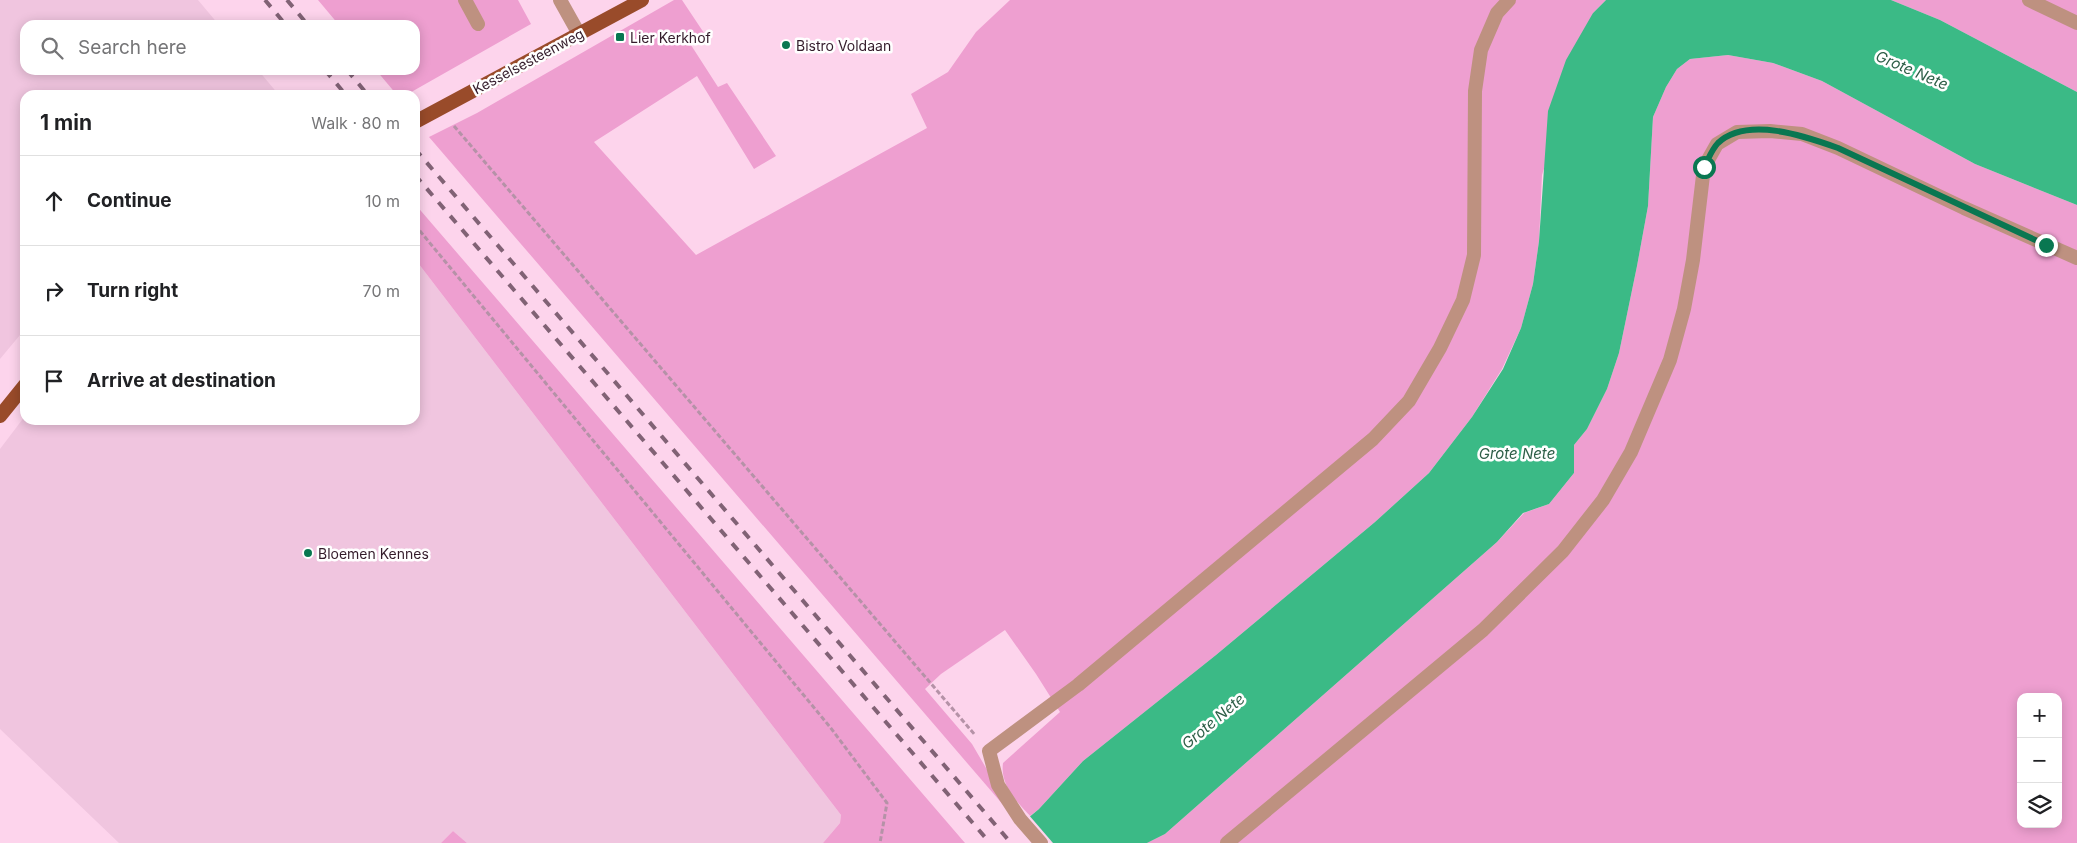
<!DOCTYPE html>
<meta charset="utf-8">
<style>
body{margin:0;font-family:Inter,sans-serif;background:#f6f6f6;color:#202124}
.controls{position:absolute;right:15px;bottom:15px;display:grid;overflow:hidden;border-radius:10px;box-shadow:0 2px 12px #0003}
.controls button{width:45px;height:45px;display:grid;place-items:center;padding:0;border:0;border-bottom:1px solid #e0e0e0;background:#fff;color:#202124;font:25px sans-serif}
.stop{position:absolute;width:15px;height:15px;margin:-11px;border:4px solid #097751;border-radius:50%;background:#fff}
.stop.end{background:#097751;border-color:#fff;box-shadow:0 1px 5px #0008}
.list{margin:0;padding:0;list-style:none}
h2{display:flex;justify-content:space-between;align-items:center;height:65px;margin:0;padding:0 20px;font-size:21px}
h2 small{font-size:16px;font-weight:400;color:#757577}
.list li{display:grid;grid-template-columns:32px 1fr auto;gap:15px;align-items:center;box-sizing:border-box;height:90px;padding:0 20px;border-top:1px solid #e0e0e0}
.list b{display:block;font-size:19px;white-space:nowrap}
.list em{font-size:16px;font-style:normal;color:#757577}
.icon{flex:none;width:28px;height:28px;fill:none;stroke:currentColor;stroke-width:2;stroke-linecap:round;stroke-linejoin:round}
.map{position:relative;flex:none;width:2077px;height:843px;overflow:hidden}
.search{position:absolute;background:#fff;box-shadow:0 2px 12px #0003;left:20px;top:20px;width:400px;height:55px;display:flex;align-items:center;gap:12px;box-sizing:border-box;padding:0 18px;border-radius:15px;color:#757577;font-size:19px}
.panel{position:absolute;background:#fff;box-shadow:0 2px 12px #0003;left:20px;top:90px;width:400px;height:335px;border-radius:15px}
.map>svg:first-child{display:block}
.built{fill:#f0c5df}
.green{fill:#ee9fd0;fill-rule:evenodd}
.water{fill:#3bba86}
.pier{fill:#fdd4ec}
.lines{fill:none;stroke-linecap:round;stroke-linejoin:round}
.path{stroke:#b592a7;stroke-width:3;stroke-dasharray:5 2.5;stroke-linecap:butt}
.service{stroke:#be9180;stroke-width:14}
.primary{stroke:#994b2a;stroke-width:14}
.rail{stroke:#816275;stroke-width:4;stroke-dasharray:9 9;stroke-linecap:butt}
.route{stroke:#097751;stroke-width:6}
.poi-dot{fill:#097751;stroke:#fff;stroke-width:2}
.labels{text-anchor:middle;dominant-baseline:central;stroke-width:5;stroke-linejoin:round;paint-order:stroke}
.poi-label{font-size:14px;fill:#341c2b;stroke:#fff;text-anchor:start}
.street-label{font-size:14px;fill:#341c2b;stroke:#fff}
.water-label{font-size:15px;font-style:italic;fill:#2e5f48;stroke:#fff}
</style>
<div class="map">
<svg width="2077" height="843" viewBox="0 0 2077 843">
<rect width="100%" height="100%" fill="#fdd4ec"/>
<g class="built">
<path d="M0 0H198L219 25H25V70H258L279 95H25V329L0 359Z"/>
<path d="M415 259 841 815 840 823 823 843H467L453 831 441 843H119L0 729V449L25 416V420H415Z"/>
</g>
<g class="green">
<path d="M318 0H518L531 24 406 95H397L376 70H415V25H339Z"/>
<path d="M674 0H682L704 33 689 42 718 87 727 83 776 156 754 169 697 76 594 142 696 255 927 128 911 94 948 72 976 32 1010 0H1606L1593 13 1542 175 1539 241 1533 284 1521 328 1502 369 1472 417 1429 473 1375 522 1216 655 1083 761 1039 809 1030 816C1016 801 1000 785 1003 763L1060 712 1036 674 1005 630 941 674 925 689 972 744 1017 821 429 137 477 113Z"/>
<path d="M1891 0H2077V92L1940 20Z"/>
<path d="M1728 55 1773 63 1822 81 1975 164 2077 205V843H1147L1165 834 1497 542 1524 513 1549 504 1574 473V445L1587 429 1607 389 1619 353 1637 266 1648 206 1653 117 1666 87 1677 69 1690 59ZM2021 697H2058V824H2021Z"/>
<path d="M415 204 965 843H823L840 823 841 815 415 259Z"/>
<path d="M453 831 467 843H441Z"/>
</g>
<path class="water" d="M1606 0H1891L1940 20 2077 92V205L1975 164 1822 81 1773 63 1728 55 1690 59 1677 69 1666 87 1653 117 1648 206 1637 266 1619 353 1607 389 1587 429 1574 445V473L1549 504 1523 513 1497 542 1165 834 1147 843H998L1039 809 1083 761 1216 655 1375 522 1429 473 1472 417 1503 369 1521 328 1533 284 1539 241 1548 111 1566 60 1593 13Z"/>
<path class="pier" d="M1028 814 1053 843H996L997 841Z"/>
<g class="lines">
<g class="path">
<path d="M454 126 975 735"/>
<path d="M415 225 830 727 887 803 880 843"/>
</g>
<g class="service">
<path d="M465 0 478 24"/>
<path d="M560 0 579 34"/>
<path d="M2029 0 2077 23"/>
<path d="M1041 843 1020 819 998 785 989 751 1078 685 1373 439 1409 401 1440 348 1463 300 1474 255 1475 91 1481 50 1497 13 1509 0"/>
<path d="M1227 843 1483 630 1563 551 1603 500 1631 452 1670 360 1684 309 1693 260 1704 167 1717 144 1737 132 1770 131 1802 134 1838 148 1964 208 2077 258"/>
</g>
<g class="primary">
<path d="M415 122 642 0"/>
<path d="M0 416 25 385"/>
</g>
<g class="rail">
<path d="M265 0 286 25"/>
<path d="M287 0 308 25"/>
<path d="M325 70 346 95"/>
<path d="M347 70 368 95"/>
<path d="M415 149 1011 843"/>
<path d="M415 175 990 843"/>
</g>
</g>
<g class="lines">
<path class="route" d="M1704 167C1708 160 1712 149 1718 143 1747 116 1805 136 1838 148L2046 245"/>
</g>
<g class="poi-dot">
<rect x="615" y="32" width="10" height="10" rx="2.5"/>
<circle cx="786" cy="45" r="5"/>
<circle cx="308" cy="553" r="5"/>
</g>
<g class="labels">
<g class="poi-label">
<text x="630" y="37">Lier Kerkhof</text>
<text x="796" y="45">Bistro Voldaan</text>
<text x="318" y="553">Bloemen Kennes</text>
</g>
<g class="street-label">
<text transform="translate(528 61) rotate(-28)">Kesselsesteenweg</text>
</g>
<g class="water-label">
<text transform="translate(1912 70) rotate(23)">Grote Nete</text>
<text x="1517" y="453">Grote Nete</text>
<text transform="translate(1213 721) rotate(-40)">Grote Nete</text>
</g>
</g>
</svg>
<div class="controls">
<button>+</button>
<button>−</button>
<button><svg class="icon" aria-label="layers" viewBox="0 0 24 24"><path d="M12 4l9 5-9 5-9-5zM3 14l9 5 9-5"/></svg></button>
</div>
<div class="stop" style="left:1704px;top:167px"></div>
<div class="stop end" style="left:2046px;top:245px"></div>
<div class="search"><svg class="icon" aria-label="search" viewBox="0 0 24 24"><circle cx="10" cy="10" r="6"/><path d="M15 15l6 6"/></svg>Search here</div>
<section class="panel">
<h2>1 min<small>Walk · 80 m</small></h2>
<ul class="list">
<li><svg class="icon" aria-label="ahead" viewBox="0 0 24 24"><path d="M12 20V5M6 11l6-6 6 6"/></svg><div><b>Continue</b></div><em>10 m</em></li>
<li><svg class="icon" aria-label="right" viewBox="0 0 24 24"><path d="M7 20v-9h11M14 6l5 5-5 5"/></svg><div><b>Turn right</b></div><em>70 m</em></li>
<li><svg class="icon" aria-label="arrive" viewBox="0 0 24 24"><path d="M6 21V4h12l-3 4 3 4H6"/></svg><div><b>Arrive at destination</b></div></li>
</ul>
</section>
</div>
